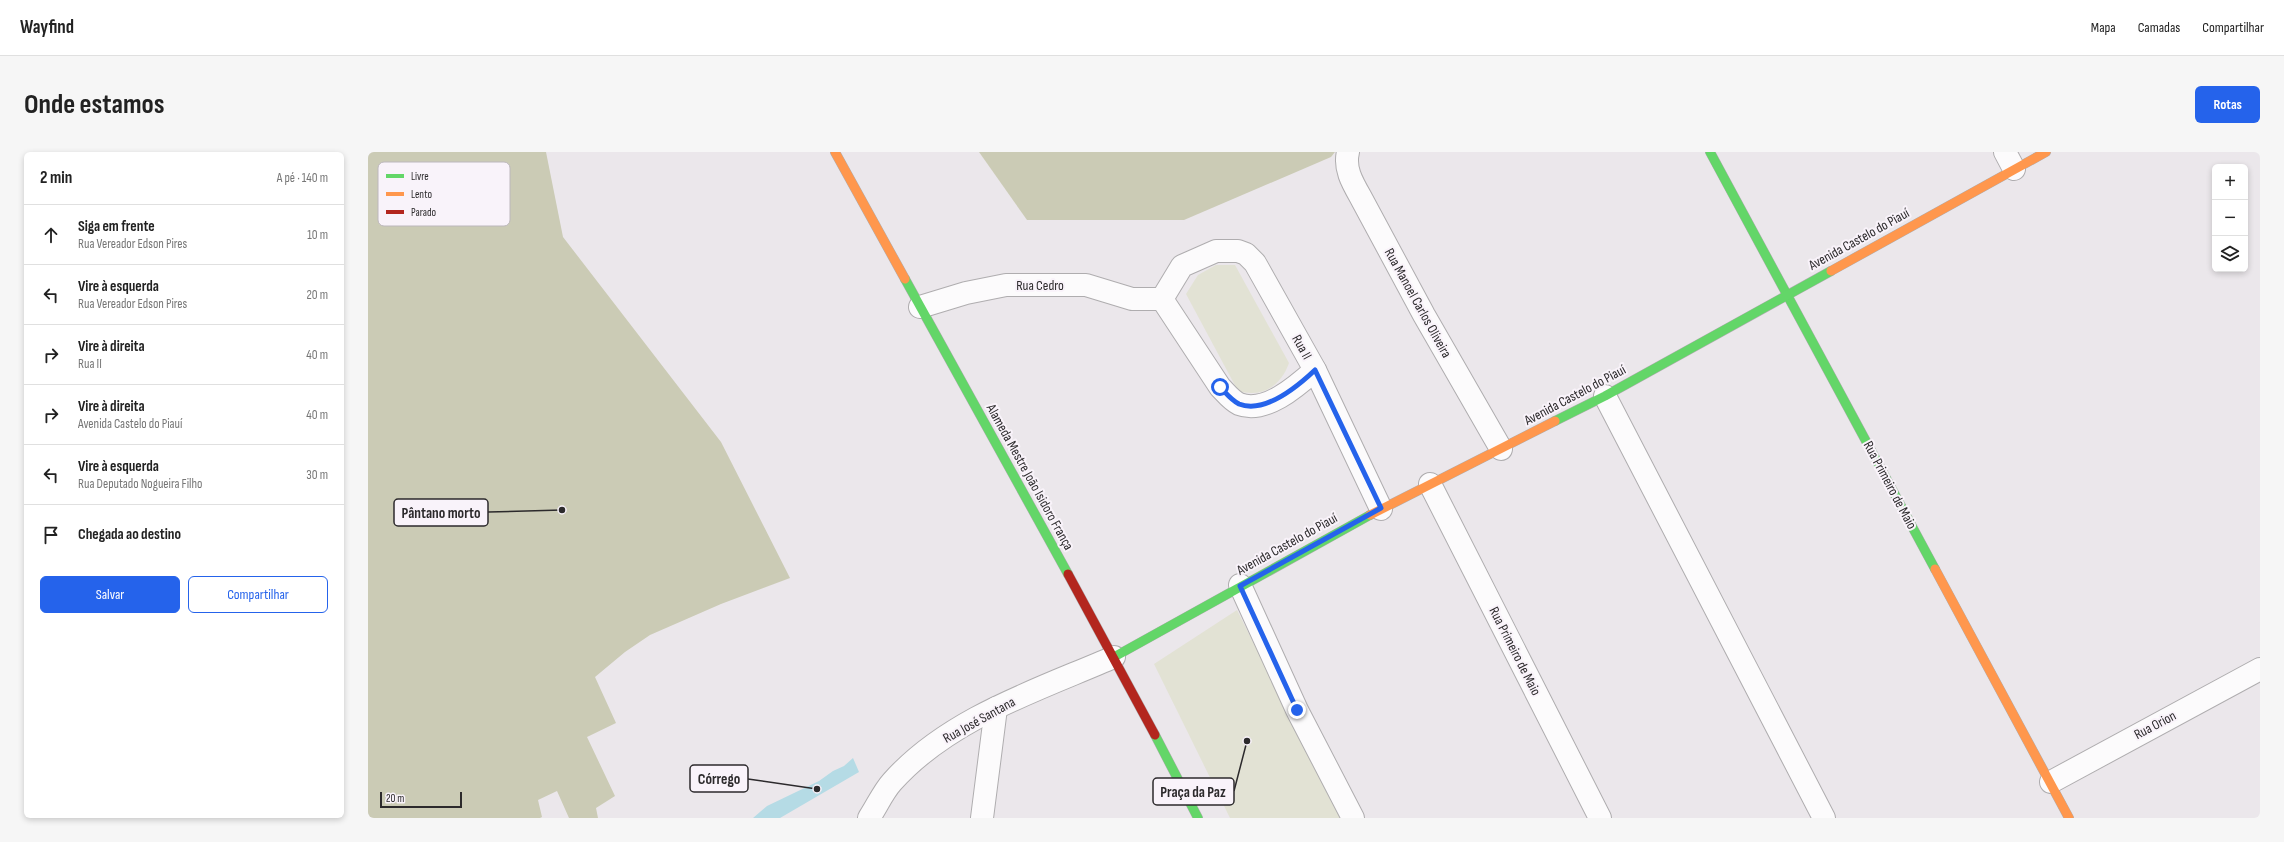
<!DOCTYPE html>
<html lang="pt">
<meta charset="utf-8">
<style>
body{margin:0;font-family:"Sofia Sans Condensed",sans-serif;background:#f6f6f6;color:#222}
.controls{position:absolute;right:12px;top:12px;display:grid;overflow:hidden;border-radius:6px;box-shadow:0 2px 6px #0003}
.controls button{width:36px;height:36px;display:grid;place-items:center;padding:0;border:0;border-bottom:1px solid #e0e0e0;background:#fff;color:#222;font:20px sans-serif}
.scale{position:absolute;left:12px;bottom:10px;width:82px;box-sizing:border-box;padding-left:4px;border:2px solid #2c2a2c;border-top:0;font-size:11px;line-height:14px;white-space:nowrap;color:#2c2a2c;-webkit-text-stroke:3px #f9f3fa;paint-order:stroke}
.stop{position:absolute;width:12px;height:12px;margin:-9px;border:3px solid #2563eb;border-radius:50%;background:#fff}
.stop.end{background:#2563eb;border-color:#fff;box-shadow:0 1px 4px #0008}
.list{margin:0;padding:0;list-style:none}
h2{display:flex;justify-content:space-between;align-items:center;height:52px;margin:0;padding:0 16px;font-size:17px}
h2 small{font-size:13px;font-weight:400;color:#767676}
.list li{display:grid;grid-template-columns:26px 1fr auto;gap:12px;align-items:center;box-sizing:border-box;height:60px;padding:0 16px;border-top:1px solid #e0e0e0}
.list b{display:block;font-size:15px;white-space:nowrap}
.list p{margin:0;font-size:13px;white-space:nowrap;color:#767676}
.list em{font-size:13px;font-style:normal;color:#767676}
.actions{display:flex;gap:8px;padding:12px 16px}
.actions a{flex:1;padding:9px 0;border:1px solid #2563eb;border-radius:6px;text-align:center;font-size:14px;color:#2563eb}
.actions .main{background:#2563eb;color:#fff}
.icon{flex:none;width:22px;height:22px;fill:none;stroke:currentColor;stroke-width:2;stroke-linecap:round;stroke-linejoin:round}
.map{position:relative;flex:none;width:1892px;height:666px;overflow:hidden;border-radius:6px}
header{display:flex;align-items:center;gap:24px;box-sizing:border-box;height:56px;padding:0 20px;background:#fff;border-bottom:1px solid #e0e0e0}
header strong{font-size:19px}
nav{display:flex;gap:22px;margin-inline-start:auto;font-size:14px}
.intro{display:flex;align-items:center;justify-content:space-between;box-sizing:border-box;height:96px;padding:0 24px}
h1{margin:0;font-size:28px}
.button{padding:10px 18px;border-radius:6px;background:#2563eb;color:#fff;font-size:14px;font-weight:700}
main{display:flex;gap:24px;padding:0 24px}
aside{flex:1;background:#fff;border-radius:6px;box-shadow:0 2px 6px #0003}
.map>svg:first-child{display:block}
.green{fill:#e2e2d4}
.forest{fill:#cbcbb5}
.water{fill:#b5dbe5}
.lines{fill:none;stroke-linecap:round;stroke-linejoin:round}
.street-casing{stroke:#afadaf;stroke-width:24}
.fast-casing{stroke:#afadaf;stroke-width:10}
.slow-casing{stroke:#afadaf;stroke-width:10}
.jam-casing{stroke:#afadaf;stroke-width:10}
.street{stroke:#fcfbfc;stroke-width:22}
.fast{stroke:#63d668;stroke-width:9}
.slow{stroke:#ff974d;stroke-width:9}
.jam{stroke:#b3261e;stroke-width:9}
.route{stroke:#2563eb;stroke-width:5}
.labels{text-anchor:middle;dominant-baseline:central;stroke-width:4;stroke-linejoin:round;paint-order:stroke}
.street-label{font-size:14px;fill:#2c2a2c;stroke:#f9f3fa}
.key{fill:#f9f3fa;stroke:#bcb7bc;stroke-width:1}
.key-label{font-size:11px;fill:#2c2a2c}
.leader{fill:none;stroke:#2c2a2c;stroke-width:1.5}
.callout-dot{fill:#2c2a2c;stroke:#f9f3fa;stroke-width:1.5}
.callout{fill:#f9f3fa;stroke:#2c2a2c;stroke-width:1.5}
.callout-label{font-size:15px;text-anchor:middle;font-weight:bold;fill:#2c2a2c}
</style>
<header>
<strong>Wayfind</strong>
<nav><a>Mapa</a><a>Camadas</a><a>Compartilhar</a></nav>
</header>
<div class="intro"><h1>Onde estamos</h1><a class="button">Rotas</a></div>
<main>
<aside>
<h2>2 min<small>A pé · 140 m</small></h2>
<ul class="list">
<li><svg class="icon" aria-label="ahead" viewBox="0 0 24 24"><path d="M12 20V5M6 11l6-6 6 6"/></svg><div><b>Siga em frente</b><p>Rua Vereador Edson Pires</p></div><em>10 m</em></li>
<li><svg class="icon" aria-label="left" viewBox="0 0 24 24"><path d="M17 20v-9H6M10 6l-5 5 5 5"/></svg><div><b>Vire à esquerda</b><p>Rua Vereador Edson Pires</p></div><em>20 m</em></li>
<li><svg class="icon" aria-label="right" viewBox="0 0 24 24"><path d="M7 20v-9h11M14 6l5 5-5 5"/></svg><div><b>Vire à direita</b><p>Rua II</p></div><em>40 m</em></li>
<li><svg class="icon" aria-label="right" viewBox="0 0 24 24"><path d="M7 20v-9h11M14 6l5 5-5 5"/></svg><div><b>Vire à direita</b><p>Avenida Castelo do Piauí</p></div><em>40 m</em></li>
<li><svg class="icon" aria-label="left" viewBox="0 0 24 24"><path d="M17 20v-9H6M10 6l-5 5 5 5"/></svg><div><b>Vire à esquerda</b><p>Rua Deputado Nogueira Filho</p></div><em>30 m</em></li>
<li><svg class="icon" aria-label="arrive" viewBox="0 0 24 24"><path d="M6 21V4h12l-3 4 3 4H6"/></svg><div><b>Chegada ao destino</b></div></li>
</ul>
<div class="actions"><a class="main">Salvar</a><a>Compartilhar</a></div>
</aside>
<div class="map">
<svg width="1892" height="666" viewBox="0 0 1892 666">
<rect width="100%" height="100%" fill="#ebe7eb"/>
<g class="green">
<path d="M848 113H867L921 211C913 234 894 246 870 239L818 142 830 123Z"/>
<path d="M869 458 973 666H862L786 512Z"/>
</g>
<g class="forest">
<path d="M0 0H178L195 85 353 290 422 426 353 452 282 483 257 500 227 525 248 571 219 585 247 644 228 656 230 666H201L189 639 170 648 174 665 172 666H0Z"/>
<path d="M611 0H967L963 5 816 68H659Z"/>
</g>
<path class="water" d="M485 606 491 620 412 666H385L399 654 451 629 465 619 476 614Z"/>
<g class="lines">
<defs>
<g id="street">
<path d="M980 0C976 16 984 30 992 44L1056 163 1133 297"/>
<path d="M1637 0 1646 17"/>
<path d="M794 147 814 114 848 99H870L878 102 887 111 947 218 1013 357"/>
<path d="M794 147 852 235C858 241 863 248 871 252 897 262 928 235 947 218"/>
<path d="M552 155 598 141 638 133H718L764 147H794"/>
<path d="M1237 244 1456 666"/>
<path d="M1062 332 1232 666"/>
<path d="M872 433 929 558 985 666"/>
<path d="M1683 630 1892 517"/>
<path d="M501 666C509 654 515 640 524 630 581 566 670 538 746 505"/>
<path d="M614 666 628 556"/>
</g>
<g id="fast">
<path d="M1342 0 1567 417"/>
<path d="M537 127 700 422"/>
<path d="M1187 269 1237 244 1463 119"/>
<path d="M746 505 1002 363"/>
<path d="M787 583 830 666"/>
</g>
<g id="slow">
<path d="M467 0 537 127"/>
<path d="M1463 119 1678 0"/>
<path d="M1002 363 1187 269"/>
<path d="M1567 417 1701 666"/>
</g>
<path id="jam" d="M700 422 787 583"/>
</defs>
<use href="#street" class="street-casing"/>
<use href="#fast" class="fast-casing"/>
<use href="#slow" class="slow-casing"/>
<use href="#jam" class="jam-casing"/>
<use href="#street" class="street"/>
<use href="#fast" class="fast"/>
<use href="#slow" class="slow"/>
<use href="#jam" class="jam"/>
</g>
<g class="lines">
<path class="route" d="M852 235C858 241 863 248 871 252 897 262 929 235 947 218L1013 356 872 434 929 558"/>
</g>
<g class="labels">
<g class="street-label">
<text transform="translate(1491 87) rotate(-29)">Avenida Castelo do Piauí</text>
<text x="672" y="133">Rua Cedro</text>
<text transform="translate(1050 151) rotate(61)">Rua Manoel Carlos Oliveira</text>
<text transform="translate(934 195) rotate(61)">Rua II</text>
<text transform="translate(1207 243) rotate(-28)">Avenida Castelo do Piauí</text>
<text transform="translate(662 325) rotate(61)">Alameda Mestre João Isidoro França</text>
<text transform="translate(1522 333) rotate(62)">Rua Primeiro de Maio</text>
<text transform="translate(919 392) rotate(-29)">Avenida Castelo do Piauí</text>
<text transform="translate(1147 499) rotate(63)">Rua Primeiro de Maio</text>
<text transform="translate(611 568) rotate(-29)">Rua José Santana</text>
<text transform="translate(1787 573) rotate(-28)">Rua Orion</text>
</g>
</g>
<rect x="10" y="10" width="132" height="64" rx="6" class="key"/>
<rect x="18" y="22" width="18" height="4" fill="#63d668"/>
<rect x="18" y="40" width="18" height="4" fill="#ff974d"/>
<rect x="18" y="58" width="18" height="4" fill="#b3261e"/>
<g class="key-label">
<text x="43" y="28">Livre</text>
<text x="43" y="46">Lento</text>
<text x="43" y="64">Parado</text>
</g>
<path class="leader" d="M194 358L120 360M449 637L380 627M879 589L866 639"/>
<g class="callout-dot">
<circle cx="194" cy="358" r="4"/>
<circle cx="449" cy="637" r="4"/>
<circle cx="879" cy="589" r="4"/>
</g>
<g class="callout">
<rect x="26" y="347" width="94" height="27" rx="4"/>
<rect x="322" y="613" width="58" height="27" rx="4"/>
<rect x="785" y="626" width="81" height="27" rx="4"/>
</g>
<g class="callout-label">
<text x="73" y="366">Pântano morto</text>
<text x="351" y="632">Córrego</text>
<text x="825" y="645">Praça da Paz</text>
</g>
</svg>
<div class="controls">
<button>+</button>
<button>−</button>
<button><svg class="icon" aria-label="layers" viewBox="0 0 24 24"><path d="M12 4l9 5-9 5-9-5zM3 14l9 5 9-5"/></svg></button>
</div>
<div class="scale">20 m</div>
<div class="stop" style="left:852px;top:235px"></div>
<div class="stop end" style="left:929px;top:558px"></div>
</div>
</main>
